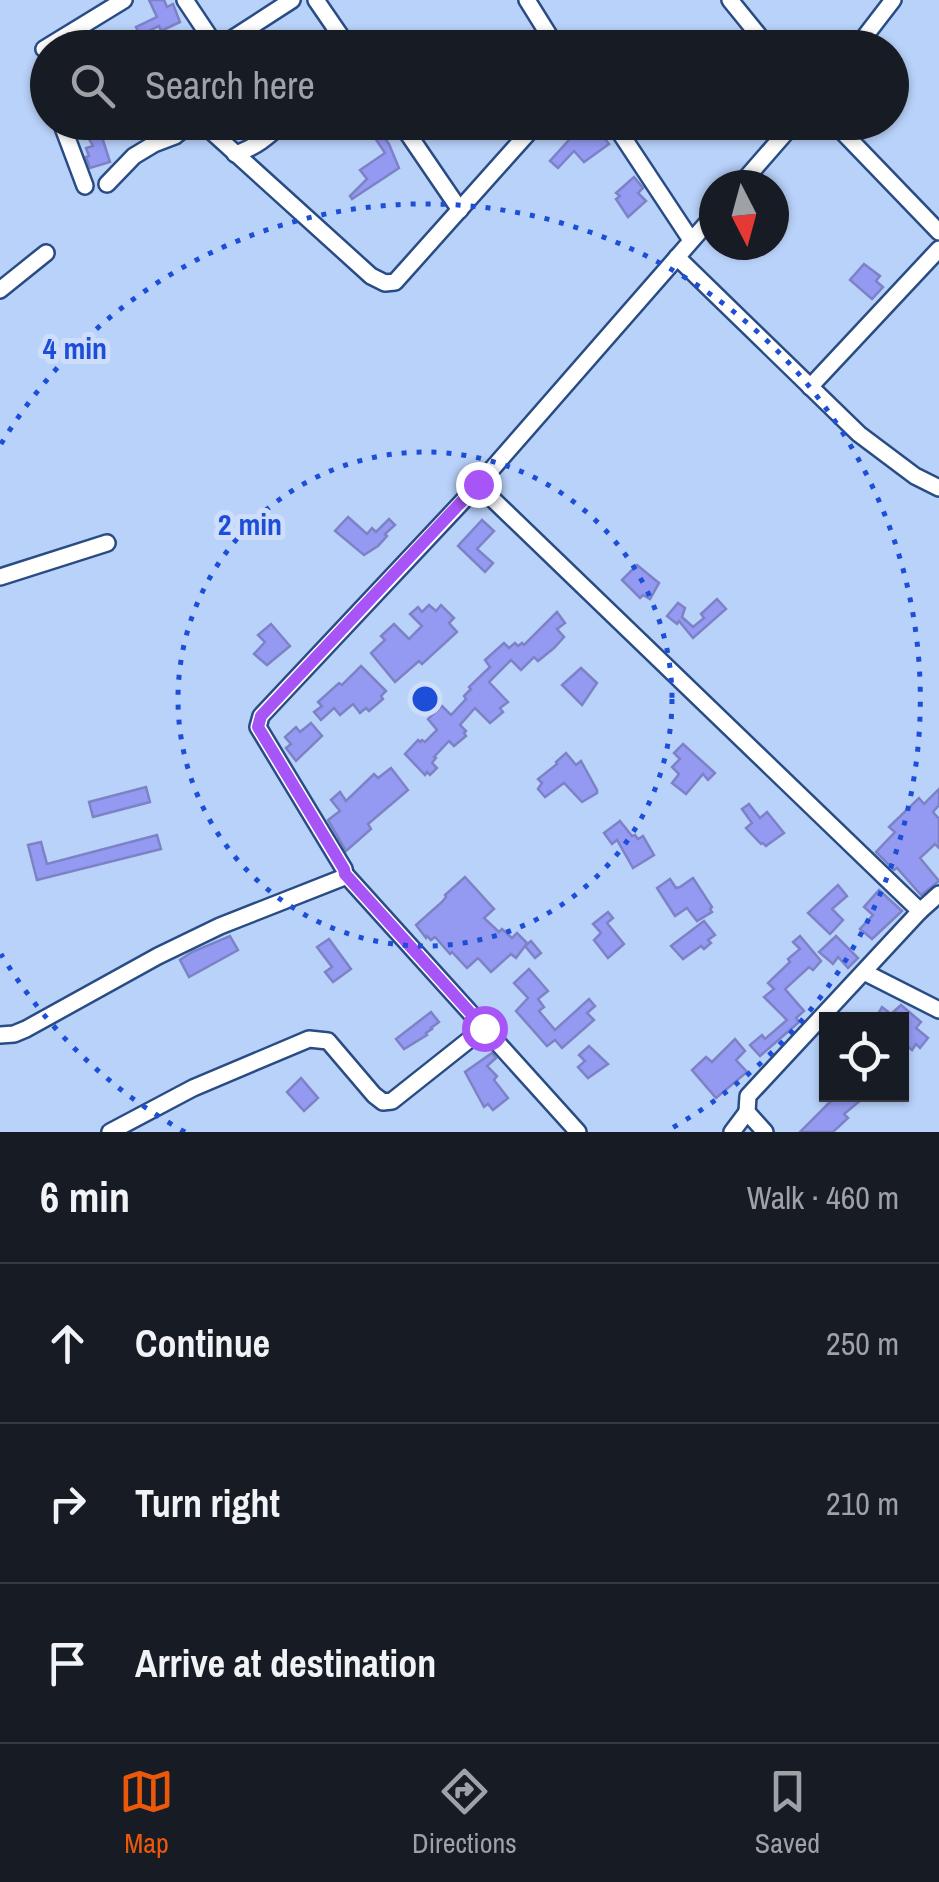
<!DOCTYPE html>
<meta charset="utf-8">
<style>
body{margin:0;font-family:"Archivo Narrow",sans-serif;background:#242831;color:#f1f3f6}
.controls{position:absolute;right:30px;bottom:30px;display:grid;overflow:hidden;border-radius:0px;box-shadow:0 2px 8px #0004}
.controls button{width:90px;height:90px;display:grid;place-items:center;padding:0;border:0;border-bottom:2px solid #363941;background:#171b24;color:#f1f3f6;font:50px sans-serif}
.compass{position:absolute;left:699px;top:170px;width:90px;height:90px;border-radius:50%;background:#171b24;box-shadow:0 2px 8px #0004;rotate:174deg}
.stop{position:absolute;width:30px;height:30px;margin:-22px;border:8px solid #a855f7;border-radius:50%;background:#fff}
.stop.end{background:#a855f7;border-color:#fff;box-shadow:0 2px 10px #0008}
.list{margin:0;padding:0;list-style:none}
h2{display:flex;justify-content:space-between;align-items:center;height:130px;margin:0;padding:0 40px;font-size:42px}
h2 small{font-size:32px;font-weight:400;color:#9ea1a6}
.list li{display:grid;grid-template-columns:65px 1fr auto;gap:30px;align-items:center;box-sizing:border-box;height:160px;padding:0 40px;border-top:2px solid #363941}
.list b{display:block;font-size:38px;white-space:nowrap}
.list em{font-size:32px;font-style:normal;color:#9ea1a6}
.icon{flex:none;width:55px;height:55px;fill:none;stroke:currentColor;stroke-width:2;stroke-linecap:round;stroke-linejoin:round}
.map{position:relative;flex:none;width:939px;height:1132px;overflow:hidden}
.search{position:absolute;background:#171b24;box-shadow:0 2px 8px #0004;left:30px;right:30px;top:30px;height:110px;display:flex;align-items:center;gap:25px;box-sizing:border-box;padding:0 35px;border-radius:55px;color:#9ea1a6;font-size:38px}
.sheet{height:610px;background:#171b24}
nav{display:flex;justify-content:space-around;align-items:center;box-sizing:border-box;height:140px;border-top:2px solid #363941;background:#171b24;font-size:28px;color:#9ea1a6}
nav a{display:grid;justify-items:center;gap:5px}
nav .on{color:#ea580c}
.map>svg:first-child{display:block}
.building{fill:#949af1;stroke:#7d82c7;stroke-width:2.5}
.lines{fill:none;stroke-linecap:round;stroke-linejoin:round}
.minor-casing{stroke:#294c85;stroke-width:20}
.minor{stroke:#fff;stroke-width:15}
.route{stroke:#a855f7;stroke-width:12}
.ring{fill:none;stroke:#1d4ed8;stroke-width:5;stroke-dasharray:5 10}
.centre{fill:#1d4ed8;stroke:#cedefa;stroke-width:5}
.ring-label{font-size:30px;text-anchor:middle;font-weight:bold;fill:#1d4ed8;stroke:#cedefa;stroke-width:10;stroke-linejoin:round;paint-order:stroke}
</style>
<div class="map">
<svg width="939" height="1132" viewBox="0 0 939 1132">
<rect width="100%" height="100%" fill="#b9d2fa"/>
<g class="building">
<path d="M149 0H164L167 7 173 4 180 22 161 31 159 26 140 35 136 27 157 17Z"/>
<path d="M591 122H597L609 137 605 139 609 144 584 162 574 151 558 168 550 161 577 131 580 134Z"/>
<path d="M101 134 110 162 90 168 86 157 89 156 86 148 93 146 89 139Z"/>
<path d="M382 134 389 144 399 168 352 199 350 196 367 179 360 170 385 153 375 138Z"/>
<path d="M634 177 643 188 638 193 646 201 628 217 616 199 620 196 616 193Z"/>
<path d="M864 264 880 276 876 281 883 287 872 299 850 280Z"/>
<path d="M348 517 367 534 372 528 376 532 389 519 395 525 385 534 387 536 378 546 364 555 335 531Z"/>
<path d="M482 520 494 531 477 549 493 563 485 572 458 546Z"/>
<path d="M637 565 659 583 650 599 643 595 640 598 622 580Z"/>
<path d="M717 599 726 609 693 638 679 621 677 624 667 616 678 603 685 608 682 617 693 627 704 618 701 614Z"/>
<path d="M429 605 436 611 441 605 454 618 449 623 457 632 422 664 419 661 395 682 371 653 385 640 381 636 394 624 409 639 422 626 410 614 418 607 422 612Z"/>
<path d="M557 612 565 623 557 629 564 637 554 648 538 661 534 657 521 670 511 660 489 682 508 702 500 708 503 712 490 723 475 708 460 725 466 731 464 733 466 736 454 746 449 741 434 757 436 758 432 763 437 768 430 775 427 772 425 775 405 754 418 740 420 742 422 740 425 742 437 730 428 719 442 706 451 715 466 699 464 696 471 689 469 687 490 667 485 660 504 643 509 648 515 643 518 646 522 643 524 645Z"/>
<path d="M271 624 290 646 267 665 254 654 265 642 258 635Z"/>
<path d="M361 666 386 691 381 696 383 699 369 711 366 708 360 713 353 704 340 715 334 708 321 720 314 712 322 706 318 702 339 683 342 685Z"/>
<path d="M581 668 597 683 582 705 562 685Z"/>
<path d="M311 723 322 736 296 761 286 748 291 744 285 737 296 727 300 732Z"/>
<path d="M683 744 715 773 708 780 703 774 686 794 672 783 679 774 672 767 680 759 674 753Z"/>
<path d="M566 753 576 765 581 761 597 790V793L582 802 564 783 545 797 538 789 542 783 538 779 557 764 556 762Z"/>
<path d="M391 768 408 790 368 824 371 829 346 851 328 820 340 811 331 800 340 792 346 801 374 774 378 778Z"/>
<path d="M146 787 150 802 93 817 89 802Z"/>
<path d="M939 789V805L933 812 939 819V848L935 844 920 858 939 881 921 895 897 868 894 870 876 852 895 832 889 827 919 798 924 804Z"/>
<path d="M749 804 760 818 767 812 784 833 770 843 766 846 763 843 761 844 746 828 752 823 742 809Z"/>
<path d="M620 821 632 836 635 835 638 839 643 836 654 855 633 868 617 840 612 844 604 833Z"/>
<path d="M157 835 161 849 37 880 28 845 41 842 47 864Z"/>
<path d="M465 877 494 909 484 918 499 932 502 929 512 938 517 933 527 943 525 946 531 941 541 953 535 958 525 946 516 958 511 954 491 972 478 958 467 968 452 952 450 954 435 937 431 940 427 936 426 938 416 925 442 902 446 897 445 895Z"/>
<path d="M693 878 712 907 710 909 712 912 697 921 687 908 675 916 657 888 670 879 676 888 680 887Z"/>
<path d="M838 885 847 896 832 909 843 920 830 934 808 913Z"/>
<path d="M879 890 902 911 872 939 860 929 873 915 864 907Z"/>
<path d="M608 912 613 918 607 923 624 944 608 958 594 940 601 933 593 924Z"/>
<path d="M704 921 715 935 708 940 711 943 704 949 701 946 683 959 671 946Z"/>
<path d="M230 936 238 950 189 977 180 960 192 952Z"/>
<path d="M800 936 821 961 813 970 809 967 785 989 804 1011 796 1018 799 1022 760 1056 750 1045 762 1035 765 1039 787 1020 764 997 774 989 768 983 790 962 788 959 800 949 793 942Z"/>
<path d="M836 936 858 958 848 968 838 957 833 964 819 952Z"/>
<path d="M329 939 351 969 333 982 325 972 332 967 317 947Z"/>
<path d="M529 969 548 991 538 999 544 1007 539 1011 555 1030 589 999 595 1006 587 1013 594 1020 562 1048 555 1040 547 1046 516 1011 528 998 514 983Z"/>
<path d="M901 1005 921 1022 916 1028 928 1038 920 1048 916 1044 912 1050 904 1043 908 1039 902 1033V1020H885L878 1014 882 1007 891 1014Z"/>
<path d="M431 1012 439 1022 431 1028 432 1029 426 1033 427 1035 404 1049 396 1039Z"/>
<path d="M735 1039 745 1051 736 1060 747 1072 716 1098 692 1070 706 1057 712 1062Z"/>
<path d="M589 1046 608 1064 588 1078 578 1067 585 1061 579 1055Z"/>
<path d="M492 1053 496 1058 487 1066 497 1076 494 1080 508 1098 493 1110 488 1104 484 1107 465 1072Z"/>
<path d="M301 1078 318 1098 304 1111 287 1092Z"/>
<path d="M830 1094H857L861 1100 844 1114 848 1118 833 1132H800L834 1098Z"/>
</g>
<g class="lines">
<defs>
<g id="minor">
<path d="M185 0 217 48"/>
<path d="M316 0 349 48"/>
<path d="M527 0 557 48"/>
<path d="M730 0 769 48"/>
<path d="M218 48 292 0"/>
<path d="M856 48 893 0"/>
<path d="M44 49 124 0"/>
<path d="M61 122 85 186"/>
<path d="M201 122 371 276 385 283 395 282 538 122"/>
<path d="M400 122 460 210"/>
<path d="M613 122 691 240"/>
<path d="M833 122 939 232"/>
<path d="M235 154C255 148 269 136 284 122"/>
<path d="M107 184 134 156 154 144 175 136 192 122"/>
<path d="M740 185 795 122"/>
<path d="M677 257 859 434 915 476 939 488"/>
<path d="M0 290 46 253"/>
<path d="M810 387 939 249"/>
<path d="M478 485 920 911"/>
<path d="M0 577 107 543"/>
<path d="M345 874 578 1132"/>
<path d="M864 972 939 1010"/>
<path d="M0 1035 14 1034 26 1029 158 956 220 926 342 878 345 874 344 869 258 727 261 716 478 485 714 215"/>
<path d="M110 1132 193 1088 309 1039 328 1041 374 1095 383 1102 392 1101 484 1028"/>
<path d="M732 1132 747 1112"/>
<path d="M765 1132 747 1112 748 1096 920 911 939 894"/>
</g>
</defs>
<use href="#minor" class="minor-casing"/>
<use href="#minor" class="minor"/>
</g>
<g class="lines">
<path class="route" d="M478 484 261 716 258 727 344 869 345 874 484 1028"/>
</g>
<g class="ring">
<circle cx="425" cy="699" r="247"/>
<path d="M185 1132A495 495 0 0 1 1 954M1 444A495 495 0 1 1 665 1132"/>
</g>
<circle cx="425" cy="699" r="15" class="centre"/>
<g class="ring-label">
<text x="75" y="359">4 min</text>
<text x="250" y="535">2 min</text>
</g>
</svg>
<div class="controls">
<button><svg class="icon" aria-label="locate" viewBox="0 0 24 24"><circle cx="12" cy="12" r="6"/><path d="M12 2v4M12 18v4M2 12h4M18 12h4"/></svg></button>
</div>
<svg class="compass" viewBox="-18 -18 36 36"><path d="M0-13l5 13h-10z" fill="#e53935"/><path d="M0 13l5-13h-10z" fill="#9ea1a6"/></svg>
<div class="stop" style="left:484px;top:1028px"></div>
<div class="stop end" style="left:478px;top:484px"></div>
<div class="search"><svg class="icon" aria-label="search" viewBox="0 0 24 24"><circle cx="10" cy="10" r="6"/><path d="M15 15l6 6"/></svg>Search here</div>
</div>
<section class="sheet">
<h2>6 min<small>Walk · 460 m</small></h2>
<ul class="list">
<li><svg class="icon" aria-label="ahead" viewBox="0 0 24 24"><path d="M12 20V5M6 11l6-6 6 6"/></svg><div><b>Continue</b></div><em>250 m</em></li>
<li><svg class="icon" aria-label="right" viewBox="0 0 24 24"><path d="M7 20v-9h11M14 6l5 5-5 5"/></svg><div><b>Turn right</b></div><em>210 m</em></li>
<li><svg class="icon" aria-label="arrive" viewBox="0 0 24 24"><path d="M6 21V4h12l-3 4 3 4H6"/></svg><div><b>Arrive at destination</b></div></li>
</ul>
</section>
<nav>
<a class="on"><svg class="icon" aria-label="map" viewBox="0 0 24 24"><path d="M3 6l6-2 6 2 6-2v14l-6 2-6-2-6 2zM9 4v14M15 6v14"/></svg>Map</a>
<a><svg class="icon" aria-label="directions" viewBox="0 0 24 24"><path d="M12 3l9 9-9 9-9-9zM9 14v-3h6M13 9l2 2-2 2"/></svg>Directions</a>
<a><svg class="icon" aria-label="saved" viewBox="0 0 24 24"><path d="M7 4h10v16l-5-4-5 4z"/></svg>Saved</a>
</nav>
